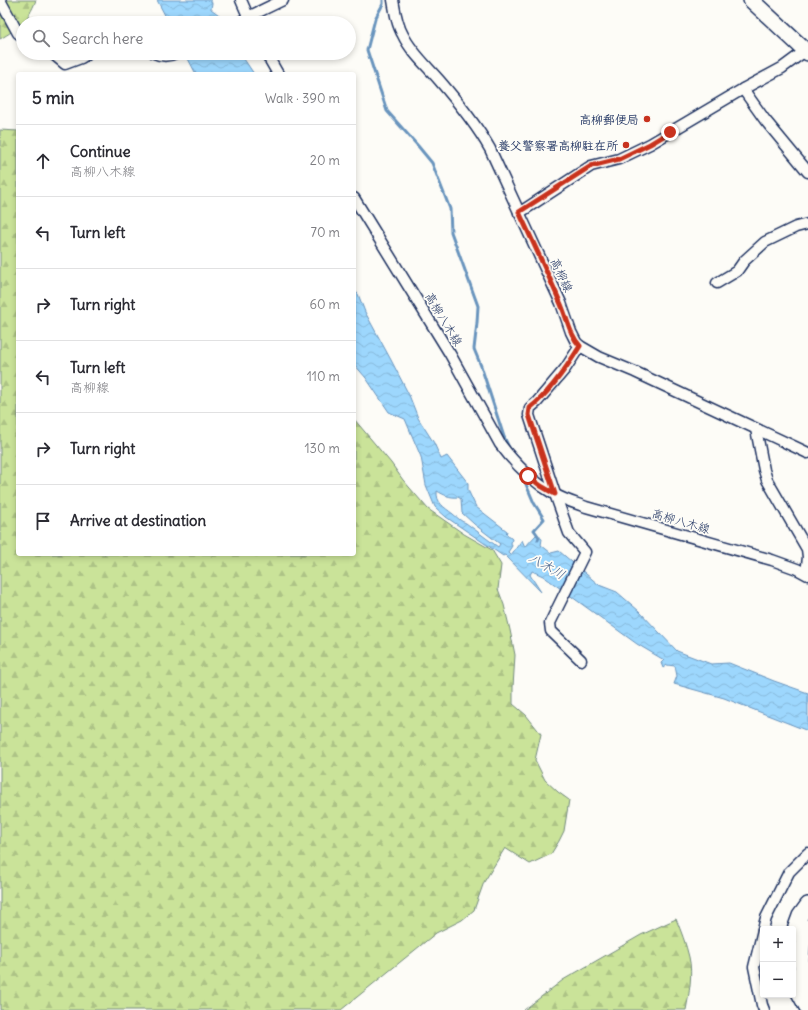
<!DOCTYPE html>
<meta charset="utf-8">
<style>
body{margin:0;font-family:Delius,"Klee One",sans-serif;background:#f2f2f3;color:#2b2b33}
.controls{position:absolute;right:12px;bottom:12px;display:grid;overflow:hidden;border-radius:4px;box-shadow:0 2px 6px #0003}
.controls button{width:36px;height:36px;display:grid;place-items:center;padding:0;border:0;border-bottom:1px solid #e1e1e2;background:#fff;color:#2b2b33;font:20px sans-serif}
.stop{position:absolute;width:12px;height:12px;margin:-9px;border:3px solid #c8321e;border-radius:50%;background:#fff}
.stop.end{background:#c8321e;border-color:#fff;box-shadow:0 1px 4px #0008}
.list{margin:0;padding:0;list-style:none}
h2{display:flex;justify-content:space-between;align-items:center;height:52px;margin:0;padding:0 16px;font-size:17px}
h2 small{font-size:13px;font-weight:400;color:#7c7c81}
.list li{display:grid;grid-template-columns:26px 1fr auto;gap:12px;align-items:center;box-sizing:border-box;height:72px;padding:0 16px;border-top:1px solid #e1e1e2}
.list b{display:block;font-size:15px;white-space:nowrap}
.list p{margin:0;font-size:13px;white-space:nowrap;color:#7c7c81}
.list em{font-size:13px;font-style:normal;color:#7c7c81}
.icon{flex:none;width:22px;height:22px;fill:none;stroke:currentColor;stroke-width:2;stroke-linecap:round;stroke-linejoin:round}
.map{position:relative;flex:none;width:808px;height:1010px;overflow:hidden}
.search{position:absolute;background:#fff;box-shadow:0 2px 6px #0003;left:16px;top:16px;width:340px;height:44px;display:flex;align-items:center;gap:10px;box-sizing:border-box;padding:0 14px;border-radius:22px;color:#7c7c81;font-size:15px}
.panel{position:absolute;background:#fff;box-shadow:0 2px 6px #0003;left:16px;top:72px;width:340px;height:484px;border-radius:4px}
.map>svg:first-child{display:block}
.forest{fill:url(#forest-firs);stroke:#72897c}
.water{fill:url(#water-waves);stroke:#6994bd;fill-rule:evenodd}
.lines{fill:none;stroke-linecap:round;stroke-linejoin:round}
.stream{stroke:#6994bd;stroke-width:3}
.minor-casing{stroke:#1b2f5e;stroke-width:13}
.highway-casing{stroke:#1b2f5e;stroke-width:18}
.minor{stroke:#fdfcf7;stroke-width:10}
.highway{stroke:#fdfcf7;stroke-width:15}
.route{stroke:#c8321e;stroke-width:5}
.poi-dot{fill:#c8321e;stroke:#fdfcf7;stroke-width:1.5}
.labels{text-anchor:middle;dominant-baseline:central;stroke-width:3.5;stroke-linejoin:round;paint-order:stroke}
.poi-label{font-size:12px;font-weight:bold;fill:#1b2f5e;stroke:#fdfcf7;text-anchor:end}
.street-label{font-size:12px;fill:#1b2f5e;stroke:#fdfcf7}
.water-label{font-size:13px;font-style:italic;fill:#3c5986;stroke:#fdfcf7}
</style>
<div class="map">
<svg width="808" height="1010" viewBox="0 0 808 1010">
<defs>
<pattern id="forest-firs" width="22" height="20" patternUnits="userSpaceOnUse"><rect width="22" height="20" fill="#cae399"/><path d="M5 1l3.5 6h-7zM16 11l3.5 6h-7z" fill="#adc386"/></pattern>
<pattern id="water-waves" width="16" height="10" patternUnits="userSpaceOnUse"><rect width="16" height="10" fill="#9dd7fd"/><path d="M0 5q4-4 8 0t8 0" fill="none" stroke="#87b9db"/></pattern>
</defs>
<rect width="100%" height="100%" fill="#fdfcf7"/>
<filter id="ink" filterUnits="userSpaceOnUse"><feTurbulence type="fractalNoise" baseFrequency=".025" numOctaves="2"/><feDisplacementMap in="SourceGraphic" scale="8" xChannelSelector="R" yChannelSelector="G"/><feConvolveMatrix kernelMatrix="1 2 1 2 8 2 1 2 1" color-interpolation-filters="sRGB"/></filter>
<g filter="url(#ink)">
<g class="forest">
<path d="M0 0H36C28 21 19 28 0 39Z"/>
<path d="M0 130 18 131V554H354V419L391 463 403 480 428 509 464 534 492 550 501 565 498 589 504 605 510 630 515 655 513 687V704L526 715 541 734 535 760 545 780 558 792 569 800 564 831 559 841 551 854 530 864 505 848 484 882 474 910 462 920 436 933 341 1010H0Z"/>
<path d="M676 919C681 931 686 944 689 957 693 974 689 994 686 1010H524L563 980 641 935Z"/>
</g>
<g class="water">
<path d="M157 0H210L212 3 211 9 226 20 227 23H169Z"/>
<path d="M185 53H240L254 74H196Z"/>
<path d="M354 290 358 294 365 312 391 360 409 395 418 418 434 443 441 459 447 456 468 483V490L476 507 507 531 506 534 512 539 511 543 512 546 508 552 511 555 522 540 525 547 536 535 542 539 541 545 551 553 559 551 599 585 617 592 639 611 677 651 711 664 729 663 774 681 808 693V731L724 698 674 684 677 676 675 666 667 665 663 668 661 663 664 660 637 644 543 576 532 571 530 575 541 592 508 558 505 555 503 556 446 517 435 507 426 485 421 457 405 419 389 412 366 378 354 364ZM437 491C444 495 450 498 458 497L461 499 462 513 474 524 500 544 498 547 466 523C460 521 458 518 453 514 444 507 436 503 437 491Z"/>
</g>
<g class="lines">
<g class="stream">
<path d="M383 0V4L375 19 367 50 387 111 418 146 432 163 450 209 451 232 478 306 477 323 474 349 481 366 504 437 511 452"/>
<path d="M522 475 534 503 544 519 534 530 539 537 538 540"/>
</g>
<defs>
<g id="minor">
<path d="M0 0 18 33 23 37"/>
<path d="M241 0 251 23"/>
<path d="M393 0C395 12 397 25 403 35 411 52 427 66 439 80 458 102 476 124 490 149L561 303 571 332 576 342 580 346 599 357 635 372 808 453"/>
<path d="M239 23 248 17 283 0"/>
<path d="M50 53 53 54 65 64 81 58 89 53"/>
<path d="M154 53C162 57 168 57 176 53"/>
<path d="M266 53 278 74"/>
<path d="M743 89 765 120 808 172"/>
<path d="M354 198 450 354 500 444C515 464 533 482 554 494 564 500 575 503 586 507L772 560 797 569 808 575"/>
<path d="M519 213 591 166 619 159 650 144 743 89 782 68 805 51"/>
<path d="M717 283 737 271 744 261 765 242 796 227 808 224"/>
<path d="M580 346 565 369 537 402 530 408 529 415 555 494 569 533 585 552 550 623 551 631 581 660"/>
<path d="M756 429 764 470 767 480 807 549 808 557 806 573"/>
<path d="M763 929 766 918 789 872 808 853"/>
<path d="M763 930 754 967 762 1005 764 1010"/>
</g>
<g id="highway">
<path d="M751 0 808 53"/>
<path d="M808 927 803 938 801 963 808 989"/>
<path d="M793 935 800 916 808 905"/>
<path d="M793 975 797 989 808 1009"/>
</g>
</defs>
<use href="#minor" class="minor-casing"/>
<use href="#highway" class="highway-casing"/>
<use href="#minor" class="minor"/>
<use href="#highway" class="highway"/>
</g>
</g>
<g class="lines" filter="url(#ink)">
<path class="route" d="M528 476 541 486 555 494 529 415 530 408C549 393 567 367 580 346 569 334 567 317 560 302 547 272 533 242 519 212L591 166 619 159 650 144 670 132"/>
</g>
<g class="poi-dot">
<circle cx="647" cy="119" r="4"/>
<circle cx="626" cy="145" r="4"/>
</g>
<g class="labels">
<g class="poi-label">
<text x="639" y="119">高柳郵便局</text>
<text x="618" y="145">養父警察署高柳駐在所</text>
</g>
<g class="street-label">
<text transform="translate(562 275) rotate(65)">高柳線</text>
<text transform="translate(444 319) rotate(59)">高柳八木線</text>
<text transform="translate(681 521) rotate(16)">高柳八木線</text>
</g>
<g class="water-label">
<text transform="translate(547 566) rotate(30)">八木川</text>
</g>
</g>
</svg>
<div class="controls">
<button>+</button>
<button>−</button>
</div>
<div class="stop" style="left:528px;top:476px"></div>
<div class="stop end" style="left:670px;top:132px"></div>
<div class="search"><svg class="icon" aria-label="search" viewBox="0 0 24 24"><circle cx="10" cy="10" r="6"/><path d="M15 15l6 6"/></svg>Search here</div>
<section class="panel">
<h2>5 min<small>Walk · 390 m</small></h2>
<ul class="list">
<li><svg class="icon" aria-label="ahead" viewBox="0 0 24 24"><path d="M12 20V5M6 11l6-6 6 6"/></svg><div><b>Continue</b><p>高柳八木線</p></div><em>20 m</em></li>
<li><svg class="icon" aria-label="left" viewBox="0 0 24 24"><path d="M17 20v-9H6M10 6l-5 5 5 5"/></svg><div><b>Turn left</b></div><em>70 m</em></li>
<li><svg class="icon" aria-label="right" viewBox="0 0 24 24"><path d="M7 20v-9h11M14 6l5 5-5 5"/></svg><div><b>Turn right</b></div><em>60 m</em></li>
<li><svg class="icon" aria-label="left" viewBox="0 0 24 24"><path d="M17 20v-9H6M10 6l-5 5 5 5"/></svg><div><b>Turn left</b><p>高柳線</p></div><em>110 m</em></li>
<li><svg class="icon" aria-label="right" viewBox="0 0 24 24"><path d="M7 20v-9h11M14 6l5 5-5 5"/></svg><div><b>Turn right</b></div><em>130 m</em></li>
<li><svg class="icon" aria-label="arrive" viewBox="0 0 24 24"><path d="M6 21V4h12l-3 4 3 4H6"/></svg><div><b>Arrive at destination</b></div></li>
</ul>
</section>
</div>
